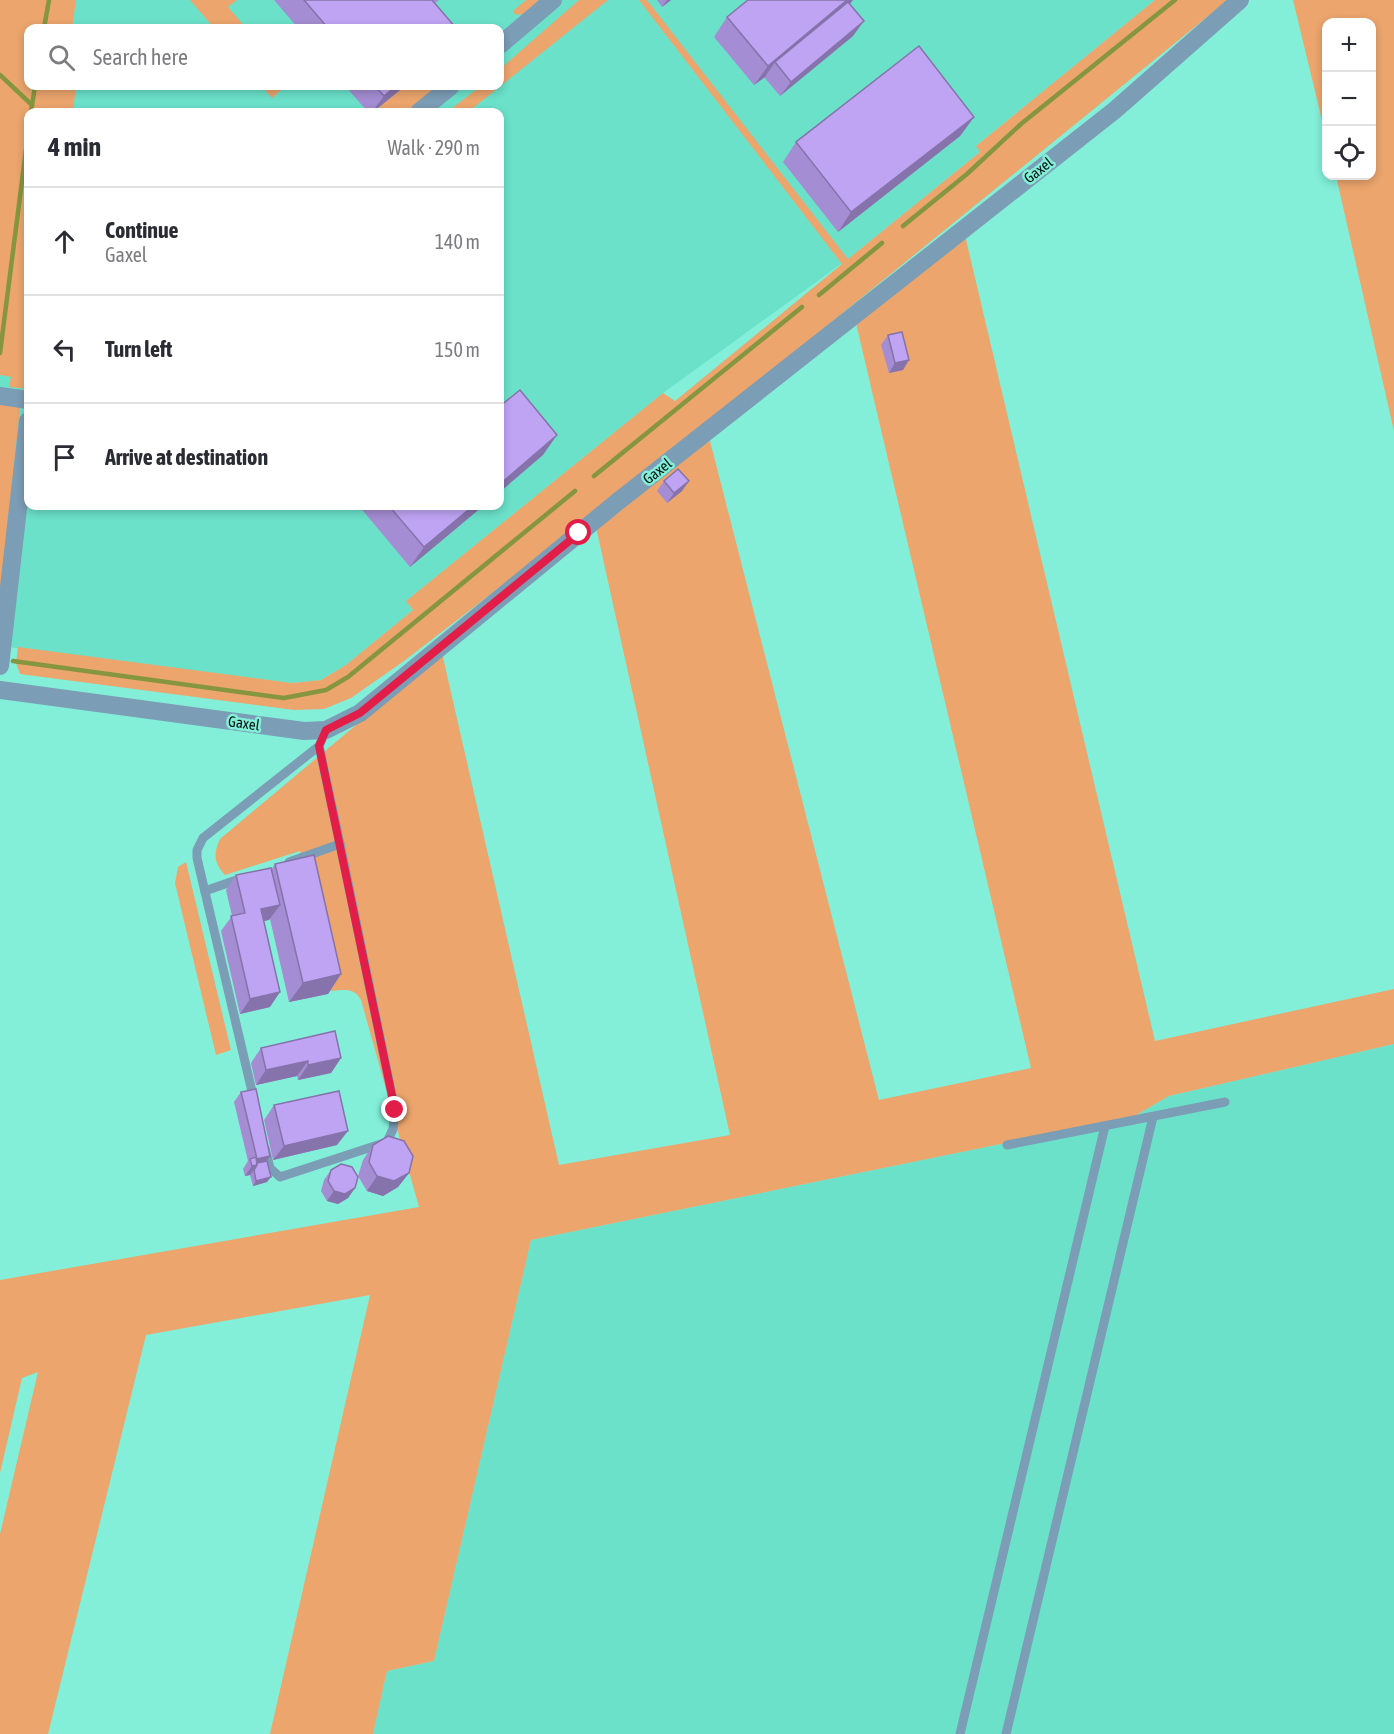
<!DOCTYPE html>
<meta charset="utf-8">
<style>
body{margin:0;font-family:"Asap Condensed",sans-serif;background:#f2f2f3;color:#2b2b33}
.controls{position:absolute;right:18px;top:18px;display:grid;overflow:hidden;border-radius:12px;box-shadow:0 3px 9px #0003}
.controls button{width:54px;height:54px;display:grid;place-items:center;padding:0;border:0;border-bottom:2px solid #e1e1e2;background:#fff;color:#2b2b33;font:30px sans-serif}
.stop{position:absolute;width:18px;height:18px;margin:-14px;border:4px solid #e11d48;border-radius:50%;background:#fff}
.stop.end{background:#e11d48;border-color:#fff;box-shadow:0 2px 6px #0008}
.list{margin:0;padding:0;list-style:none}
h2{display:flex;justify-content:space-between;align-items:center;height:78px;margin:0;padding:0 24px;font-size:26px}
h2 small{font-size:20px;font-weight:400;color:#7c7c81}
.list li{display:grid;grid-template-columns:39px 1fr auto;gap:18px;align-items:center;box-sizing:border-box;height:108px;padding:0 24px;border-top:2px solid #e1e1e2}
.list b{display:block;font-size:22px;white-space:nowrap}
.list p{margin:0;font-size:20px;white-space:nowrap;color:#7c7c81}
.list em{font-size:20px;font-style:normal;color:#7c7c81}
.icon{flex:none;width:33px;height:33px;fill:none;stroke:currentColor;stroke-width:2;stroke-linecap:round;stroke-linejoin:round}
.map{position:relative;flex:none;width:1394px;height:1734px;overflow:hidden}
.search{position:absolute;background:#fff;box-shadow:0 3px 9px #0003;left:24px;top:24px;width:480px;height:66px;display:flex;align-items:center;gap:15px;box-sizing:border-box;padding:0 21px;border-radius:12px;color:#7c7c81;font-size:22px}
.panel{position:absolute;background:#fff;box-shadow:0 3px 9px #0003;left:24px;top:108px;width:480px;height:402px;border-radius:12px}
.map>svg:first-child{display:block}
.built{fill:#6be1ca;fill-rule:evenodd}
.green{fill:#eba56d}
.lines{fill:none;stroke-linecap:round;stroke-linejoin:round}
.stream{stroke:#85963f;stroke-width:4.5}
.lane{stroke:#7b9db5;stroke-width:9}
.street{stroke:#7b9db5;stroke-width:18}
.wall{fill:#a48dd2}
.shaded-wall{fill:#8673ab}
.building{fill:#bfa4f4;stroke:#8673ab;stroke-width:1.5}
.route{stroke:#e11d48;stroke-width:8}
.labels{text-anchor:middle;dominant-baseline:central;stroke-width:5;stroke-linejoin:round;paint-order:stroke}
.street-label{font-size:15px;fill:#001511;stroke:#83efd9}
</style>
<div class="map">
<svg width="1394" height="1734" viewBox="0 0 1394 1734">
<rect width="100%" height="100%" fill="#83efd9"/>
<g class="built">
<path d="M0 0H1155L977 145 981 151 848 259 663 393 406 601 413 610 346 665 321 680 292 683 0 646ZM28 28H500V86H28ZM28 112H500V506H28Z"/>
<path d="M1394 1044V1734H373L387 1671 434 1661 531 1240 1133 1117 1169 1096Z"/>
</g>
<g class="green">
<path d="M0 0H76L72 28H28V86H76L73 112H28V389L9 387 11 377 0 375Z"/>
<path d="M190 0H237L228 7 246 28H214Z"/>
<path d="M526 0H542L524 15 514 14 513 11Z"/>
<path d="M579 0H608L468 112H447L481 86H500V69Z"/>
<path d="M639 0H647L848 259 980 152 976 146 1155 0H1228L600 510 404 661 351 698 324 709 294 710 20 674 16 663 18 647 292 683 321 680 346 665 413 610 406 601 663 393 675 401 842 264Z"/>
<path d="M1293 0H1394V431L1336 176H1372V22H1326V137Z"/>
<path d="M261 86H286L272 98Z"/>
<path d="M405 86H436L437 88 407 112H373Z"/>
<path d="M964 231 1155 1041 1394 989V1044L1169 1096 1133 1117 531 1240 434 1661 387 1671 373 1734H270L370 1295 146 1335 48 1734H0V1534L38 1372 22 1378 0 1473V1280L419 1207 361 1000C354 987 344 990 331 991L300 851 225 875C214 863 213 854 220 839L442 653 559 1165 730 1135 596 527 709 437 879 1100 1031 1068 855 319Z"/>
<path d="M0 404 20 407 0 608Z"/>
<path d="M186 862 231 1050 216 1055 175 883 178 867Z"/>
</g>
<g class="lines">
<g class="stream">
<path d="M44 28 49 0"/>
<path d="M0 75 32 105"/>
<path d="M31 112 35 86"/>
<path d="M903 226 967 174 1021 124 1175 0"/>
<path d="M819 295 882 243"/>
<path d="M0 353 28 134"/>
<path d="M594 476 802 307"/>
<path d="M13 661 284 698 326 690 348 677 575 491"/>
</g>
<g class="lane">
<path d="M289 862 340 844 319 746"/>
<path d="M205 891 242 878"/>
<path d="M254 1100 197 858V850L203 838 319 746 326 730"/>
<path d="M1007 1145 1225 1102"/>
<path d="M265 1148 270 1168 280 1177 387 1142 393 1129 395 1110 340 844"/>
<path d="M960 1734 1105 1126"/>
<path d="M1006 1734 1153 1117"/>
</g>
<g class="street">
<path d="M500 45 553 0"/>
<path d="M419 112 451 86"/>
<path d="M0 396 28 400"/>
<path d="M0 666 28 421"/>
<path d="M0 690 304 731 326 730 360 713 616 503 1115 110 1240 0"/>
</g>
</g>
<g class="wall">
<path d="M274 0H439L435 3 456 28H298Z"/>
<path d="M657 0H671L662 7Z"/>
<path d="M850 4 853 36 780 96 764 77H765L754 85 714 37 727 17Z"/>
<path d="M345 86H405L373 112H368Z"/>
<path d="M974 117 960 136 838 232 783 162 796 142Z"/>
<path d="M888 335 903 370 889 373 881 345Z"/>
<path d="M664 481 682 491 667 503 657 491Z"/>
<path d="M359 506H483L410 567Z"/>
<path d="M275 864 341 974 328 994 289 1002 270 919 264 921 270 1007 240 1014 221 931 232 916 226 890 236 875 271 870Z"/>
<path d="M261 1048 341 1058 331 1073 298 1080 297 1076 256 1085 251 1063Z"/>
<path d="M241 1092 267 1161V1182L253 1186 250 1175 245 1176 243 1169 248 1161 234 1102Z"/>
<path d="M274 1105 337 1145 273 1160 264 1120Z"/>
<path d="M373 1145 409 1173 398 1187 383 1196 367 1191 358 1176 363 1160Z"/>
<path d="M331 1170 355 1188 348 1198 338 1204 327 1201 321 1191 324 1180Z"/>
</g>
<g class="shaded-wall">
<path d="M667 0H671L662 7Z"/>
<path d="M847 0H853L847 8 775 62 765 77 754 85 768 66Z"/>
<path d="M864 21 853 36 780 96 791 82Z"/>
<path d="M396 86H405L373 112H372L384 96Z"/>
<path d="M974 117 960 136 838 232 851 212Z"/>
<path d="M909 360 903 370 889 373 895 363Z"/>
<path d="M557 435 543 455 500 492V484Z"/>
<path d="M689 481 682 491 667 503 674 493Z"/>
<path d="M473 506H483L410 567 424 547Z"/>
<path d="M280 905 269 920 251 924 261 909Z"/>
<path d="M341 974 328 994 289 1002 303 983Z"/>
<path d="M280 992 270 1007 240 1014 250 999Z"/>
<path d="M341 1058 331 1073 298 1080 308 1065Z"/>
<path d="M308 1061 297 1076 256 1085 266 1070Z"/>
<path d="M348 1131 337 1145 273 1160 284 1146Z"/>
<path d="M270 1156 263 1166 255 1168 250 1175 245 1176 257 1159Z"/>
<path d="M409 1173 398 1187 383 1196 367 1191 377 1176Z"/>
<path d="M271 1177 267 1182 253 1186 256 1181Z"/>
<path d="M355 1188 348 1198 338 1204 327 1201 334 1191Z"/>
</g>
<g class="building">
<path d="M304 0H432L456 28H328Z"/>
<path d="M748 0H847L768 66 727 17Z"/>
<path d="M848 2 864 21 791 82 775 62Z"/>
<path d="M919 46 974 117 851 212 796 142Z"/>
<path d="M375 86H396L384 96Z"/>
<path d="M902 332 909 360 895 363 888 335Z"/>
<path d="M520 390 557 435 500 484V406Z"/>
<path d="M678 469 689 481 674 493 664 481Z"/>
<path d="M389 506H473L424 547Z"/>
<path d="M314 855 341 974 303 983 275 864Z"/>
<path d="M271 868 280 905 261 909 280 992 250 999 231 916 245 913 236 875Z"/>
<path d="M335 1031 341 1058 308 1065V1061L266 1070 261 1048Z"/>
<path d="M256 1089 270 1156 257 1159 241 1092Z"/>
<path d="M339 1091 348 1131 284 1146 274 1105Z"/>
<path d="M388 1136 404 1141 413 1156 409 1173 394 1181 377 1176 369 1162 373 1145Z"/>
<path d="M256 1157 257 1165 252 1166 250 1159Z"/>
<path d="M267 1161 271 1177 256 1181 254 1170 257 1165V1163Z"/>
<path d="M341 1164 352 1167 358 1177 355 1188 345 1194 334 1191 328 1181 331 1170Z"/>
</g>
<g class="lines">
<path class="route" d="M395 1110 319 746 326 730 360 713 579 533"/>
</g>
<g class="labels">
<g class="street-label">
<text transform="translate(1038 170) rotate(-38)">Gaxel</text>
<text transform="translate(657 471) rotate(-38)">Gaxel</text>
<text transform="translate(244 723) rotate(8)">Gaxel</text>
</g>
</g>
</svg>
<div class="controls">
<button>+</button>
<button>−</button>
<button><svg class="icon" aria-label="locate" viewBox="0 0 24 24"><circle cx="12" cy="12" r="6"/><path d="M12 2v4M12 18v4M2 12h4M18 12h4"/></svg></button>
</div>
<div class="stop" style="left:579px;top:533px"></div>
<div class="stop end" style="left:395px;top:1110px"></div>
<div class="search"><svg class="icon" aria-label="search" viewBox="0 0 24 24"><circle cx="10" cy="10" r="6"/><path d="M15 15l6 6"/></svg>Search here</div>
<section class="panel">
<h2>4 min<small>Walk · 290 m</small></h2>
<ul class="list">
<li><svg class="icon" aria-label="ahead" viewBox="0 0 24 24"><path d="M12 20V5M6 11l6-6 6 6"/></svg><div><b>Continue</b><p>Gaxel</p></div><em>140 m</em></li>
<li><svg class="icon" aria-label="left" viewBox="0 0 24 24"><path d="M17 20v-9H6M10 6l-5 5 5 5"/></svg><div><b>Turn left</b></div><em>150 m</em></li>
<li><svg class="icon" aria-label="arrive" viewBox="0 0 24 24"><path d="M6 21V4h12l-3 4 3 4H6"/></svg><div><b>Arrive at destination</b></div></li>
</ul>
</section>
</div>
